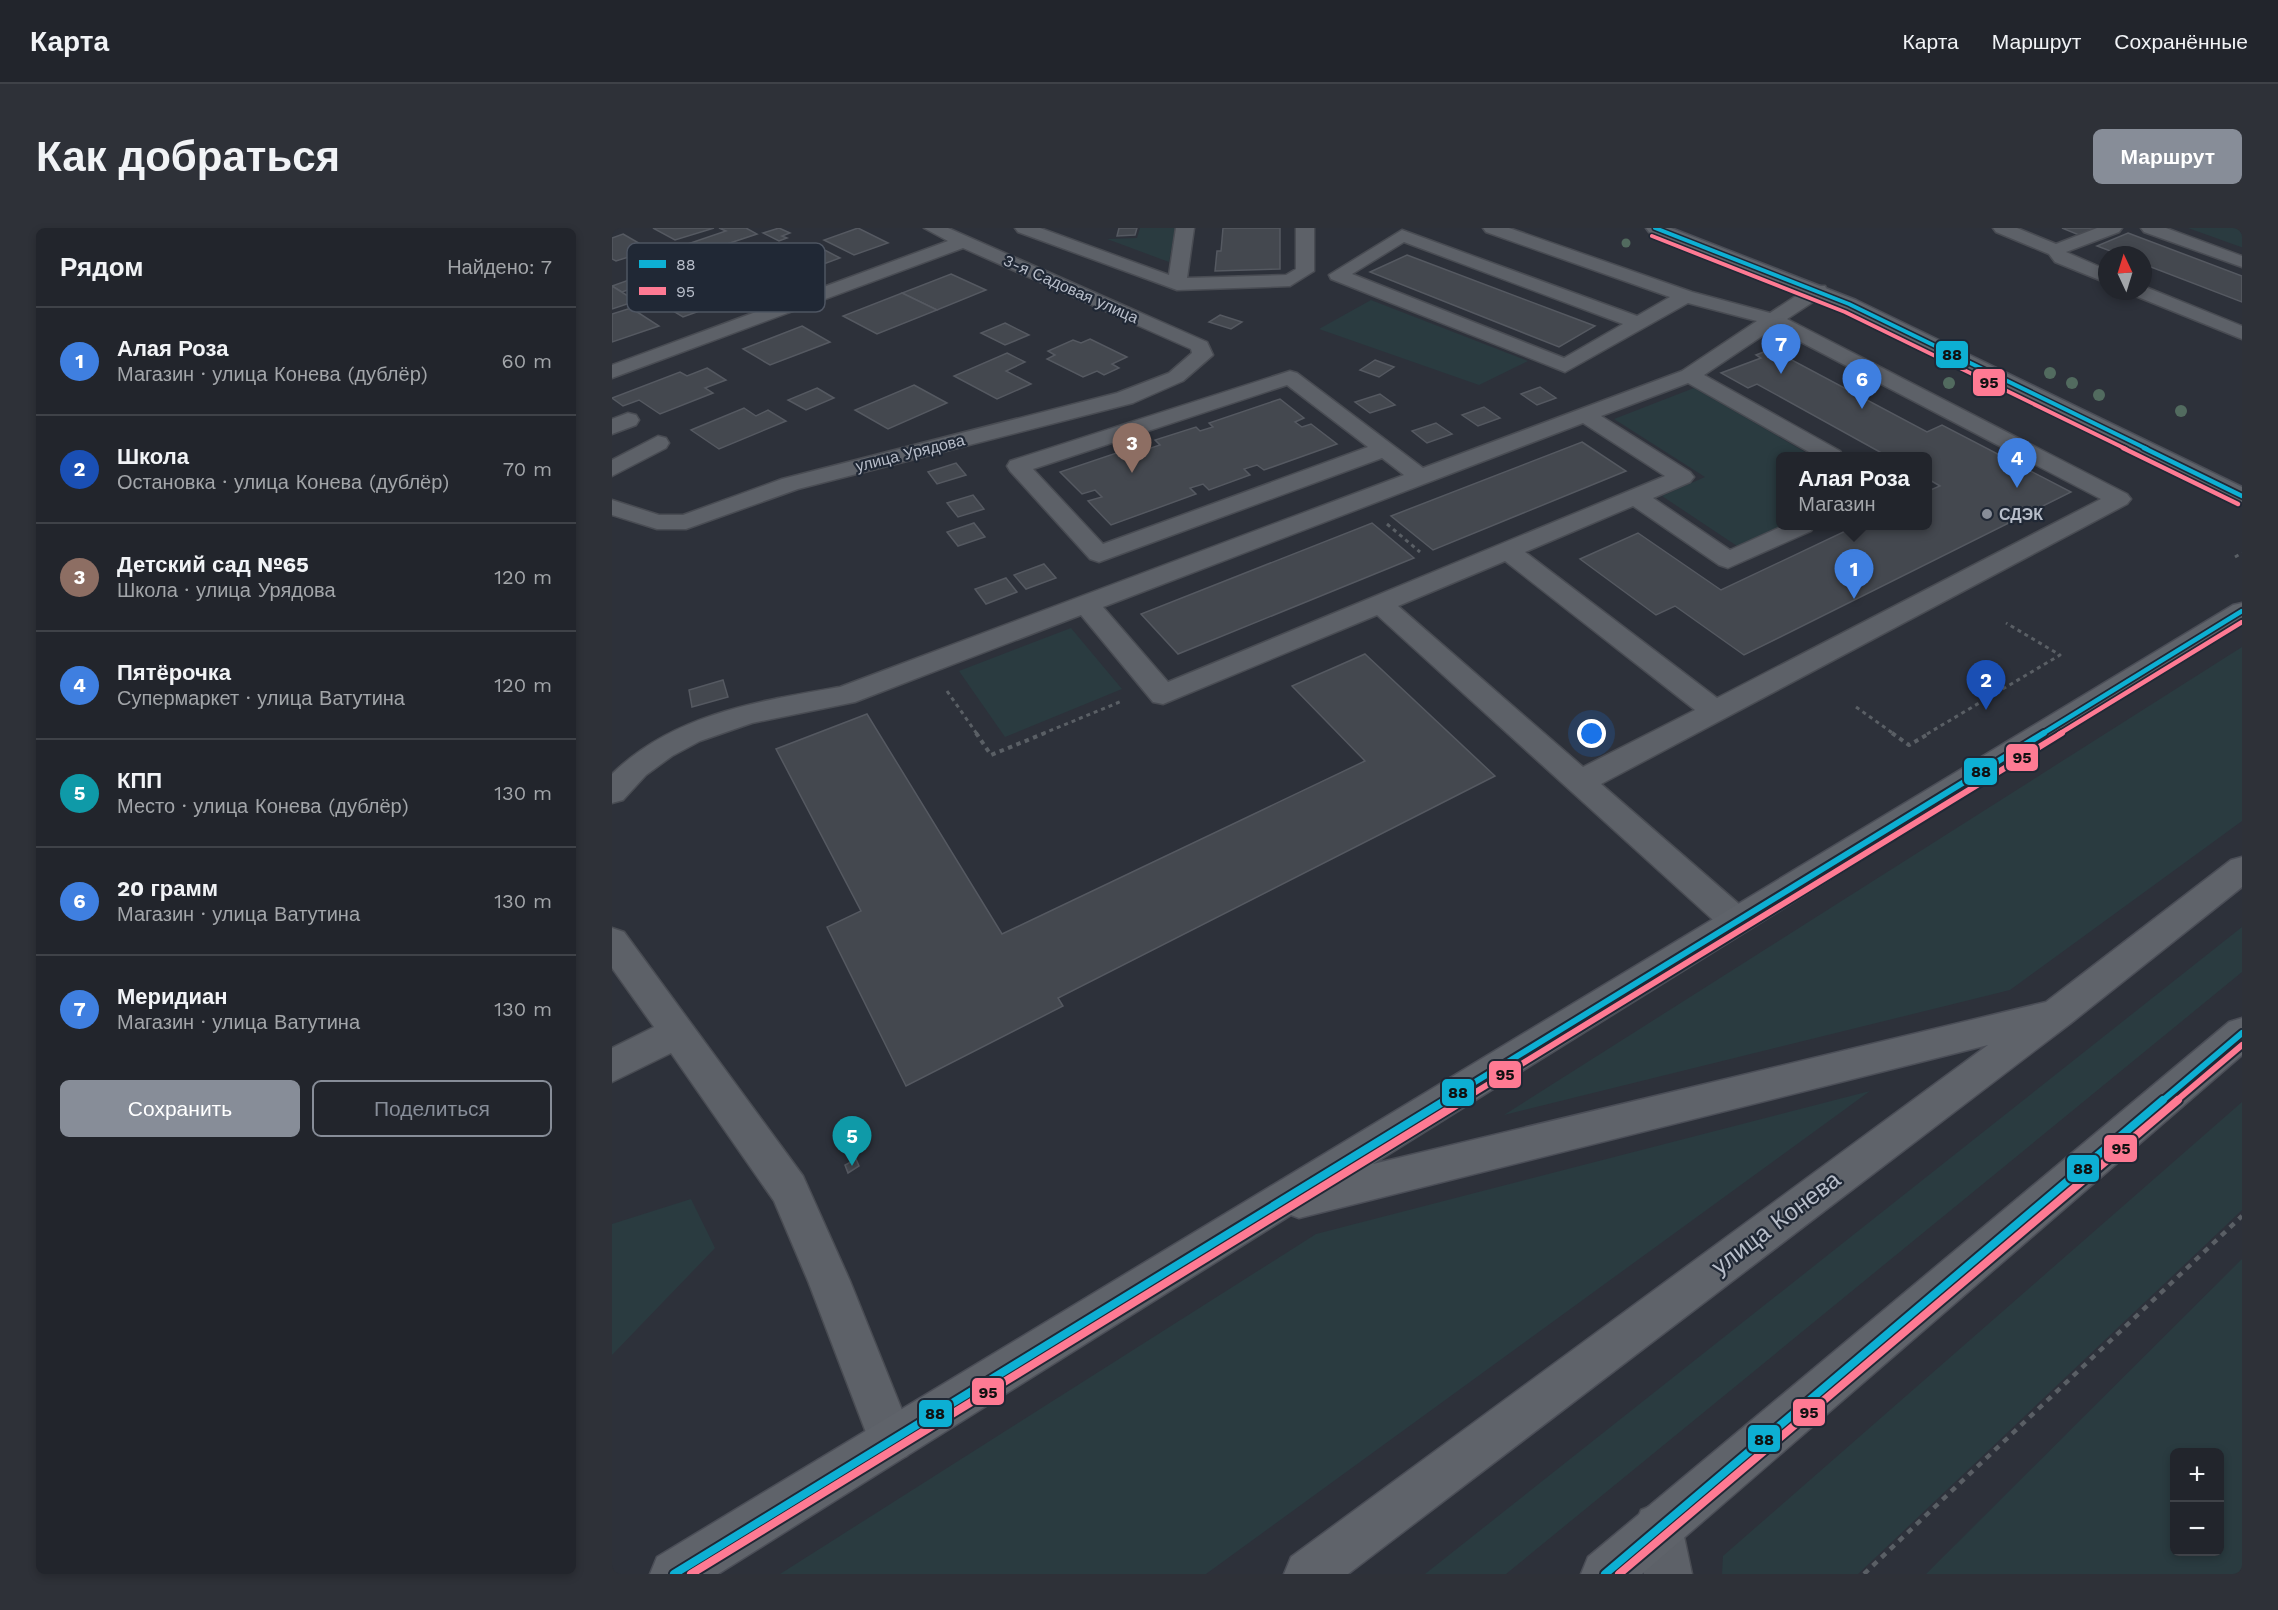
<!DOCTYPE html>
<html lang="ru">
<meta charset="utf-8">
<style>
body{margin:0;font-family:"Work Sans",sans-serif;background:#2e3138;color:#f1f3f6}
.controls{position:absolute;right:18px;bottom:18px;display:grid;overflow:hidden;border-radius:9px;box-shadow:0 3px 9px #0003}
.controls button{width:54px;height:54px;display:grid;place-items:center;padding:0;border:0;border-bottom:2px solid #3f4248;background:#22252c;color:#f1f3f6;font:30px sans-serif}
.compass{position:absolute;left:1486px;top:18px;width:54px;height:54px;border-radius:50%;background:#22252c;box-shadow:0 3px 9px #0003;rotate:356deg}
.you{position:absolute;left:980px;top:506px;width:21px;height:21px;margin:-15px;border:4px solid #fff;border-radius:50%;background:#1a73e8;box-shadow:0 0 0 9px #1a73e833}
.badge{display:grid;place-items:center;width:39px;height:39px;border-radius:50%;background:#878d98;color:#fff;font-size:20px;font-weight:700}
.pin{position:absolute;translate:-50% -50px;filter:drop-shadow(0 2px 3px #0008)}
.pin::after{content:'';position:absolute;top:32px;width:21px;height:18px;background:inherit;clip-path:polygon(0 0,100% 0,50% 100%)}
.popup{position:absolute;left:1164px;top:224px;width:156px;height:78px;box-sizing:border-box;display:grid;place-content:center;border-radius:9px;background:#22252c;filter:drop-shadow(0 2px 4px #0005);font-size:20px;white-space:nowrap;color:#a2a5a9}
.popup b{font-size:22px;color:#f1f3f6}
.popup::after{content:'';position:absolute;left:50%;top:100%;margin-left:-12px;border:12px solid transparent;border-top-color:#22252c}
.list{margin:0;padding:0;list-style:none}
h2{display:flex;justify-content:space-between;align-items:center;height:78px;margin:0;padding:0 24px;font-size:26px}
h2 small{font-size:20px;font-weight:400;color:#a2a5a9}
.list li{display:grid;grid-template-columns:39px 1fr auto;gap:18px;align-items:center;box-sizing:border-box;height:108px;padding:0 24px;border-top:2px solid #3f4248}
.list b{display:block;font-size:22px;white-space:nowrap}
.list p{margin:0;font-size:20px;white-space:nowrap;color:#a2a5a9}
.list em{font-size:20px;font-style:normal;color:#a2a5a9}
.actions{display:flex;gap:12px;padding:18px 24px}
.actions a{flex:1;padding:14px 0;border:2px solid #878d98;border-radius:9px;text-align:center;font-size:21px;color:#878d98}
.actions .main{background:#878d98;color:#fff}
.map{position:relative;flex:none;width:1630px;height:1346px;overflow:hidden;border-radius:9px}
header{display:flex;align-items:center;gap:36px;box-sizing:border-box;height:84px;padding:0 30px;background:#22252c;border-bottom:2px solid #3f4248}
header strong{font-size:28px}
nav{display:flex;gap:33px;margin-inline-start:auto;font-size:21px}
.intro{display:flex;align-items:center;justify-content:space-between;box-sizing:border-box;height:144px;padding:0 36px}
h1{margin:0;font-size:42px}
.button{padding:15px 27px;border-radius:9px;background:#878d98;color:#fff;font-size:21px;font-weight:700}
main{display:flex;gap:36px;padding:0 36px}
aside{flex:1;background:#22252c;border-radius:9px;box-shadow:0 3px 9px #0003}
.map>svg:first-child{display:block}
.green{fill:#2a3b40;fill-rule:evenodd}
.building{fill:#44484f;stroke:#555961;stroke-width:1.5}
.lines{fill:none;stroke-linecap:round;stroke-linejoin:round}
.minor-casing{stroke:#494c53;stroke-width:3}
.major-casing{stroke:#4b4e57;stroke-width:3}
.path-far2{stroke:#5a5f65;stroke-width:3;stroke-dasharray:4 4;stroke-linecap:butt}
.path-far1{stroke:#5a5f65;stroke-width:4;stroke-dasharray:4.5 4.5;stroke-linecap:butt}
.path{stroke:#5a5f65;stroke-width:4.5;stroke-dasharray:6 6;stroke-linecap:butt}
.minor{fill:#5d6168;fill-rule:evenodd}
.major{fill:#5f636a;fill-rule:evenodd}
.bus-1-far3-casing{stroke:#202835;stroke-width:7}
.bus-1-far2-casing{stroke:#202835;stroke-width:8}
.bus-1-far1-casing{stroke:#202835;stroke-width:10}
.bus-1-casing{stroke:#202835;stroke-width:12}
.bus-2-far3-casing{stroke:#202835;stroke-width:7}
.bus-2-far2-casing{stroke:#202835;stroke-width:8}
.bus-2-far1-casing{stroke:#202835;stroke-width:10}
.bus-2-casing{stroke:#202835;stroke-width:12}
.bus-1-far3{stroke:#0dafd3;stroke-width:4}
.bus-1-far2{stroke:#0dafd3;stroke-width:4.5}
.bus-1-far1{stroke:#0dafd3;stroke-width:6}
.bus-1{stroke:#0dafd3;stroke-width:8}
.bus-2-far3{stroke:#fe7a93;stroke-width:4}
.bus-2-far2{stroke:#fe7a93;stroke-width:4.5}
.bus-2-far1{stroke:#fe7a93;stroke-width:6}
.bus-2{stroke:#fe7a93;stroke-width:8}
.tree{fill:#526b5f}
.poi-dot{fill:#878d98;stroke:#202835;stroke-width:2}
.labels{text-anchor:middle;dominant-baseline:central;stroke-width:4.5;stroke-linejoin:round;paint-order:stroke}
.far-street-label{font-size:16px;fill:#b8beca;stroke:#202835}
.far-poi-label{font-size:16px;font-weight:bold;fill:#b8beca;stroke:#202835;text-anchor:start}
.near-street-label{font-size:24px;fill:#b8beca;stroke:#202835}
.key{fill:#202835;stroke:#4e5562;stroke-width:1.5}
.key-label{font-size:16px;fill:#b8beca}
.line-badge{stroke:#202835;stroke-width:2}
.pale-badge-label{font-size:16px;text-anchor:middle;font-weight:bold;fill:#111}
</style>
<header>
<strong>Карта</strong>
<nav><a>Карта</a><a>Маршрут</a><a>Сохранённые</a></nav>
</header>
<div class="intro"><h1>Как добраться</h1><a class="button">Маршрут</a></div>
<main>
<aside>
<h2>Рядом<small>Найдено: 7</small></h2>
<ul class="list">
<li><span class="badge" style="background:#3f7fe0">1</span><div><b>Алая Роза</b><p>Магазин · улица Конева (дублёр)</p></div><em>60 m</em></li>
<li><span class="badge" style="background:#1a4fb4">2</span><div><b>Школа</b><p>Остановка · улица Конева (дублёр)</p></div><em>70 m</em></li>
<li><span class="badge" style="background:#8d6e63">3</span><div><b>Детский сад №65</b><p>Школа · улица Урядова</p></div><em>120 m</em></li>
<li><span class="badge" style="background:#3f7fe0">4</span><div><b>Пятёрочка</b><p>Супермаркет · улица Ватутина</p></div><em>120 m</em></li>
<li><span class="badge" style="background:#0f9aa8">5</span><div><b>КПП</b><p>Место · улица Конева (дублёр)</p></div><em>130 m</em></li>
<li><span class="badge" style="background:#3f7fe0">6</span><div><b>20 грамм</b><p>Магазин · улица Ватутина</p></div><em>130 m</em></li>
<li><span class="badge" style="background:#3f7fe0">7</span><div><b>Меридиан</b><p>Магазин · улица Ватутина</p></div><em>130 m</em></li>
</ul>
<div class="actions"><a class="main">Сохранить</a><a>Поделиться</a></div>
</aside>
<div class="map">
<svg width="1630" height="1346" viewBox="0 0 1630 1346">
<rect width="100%" height="100%" fill="#2d313a"/>
<g class="green">
<path d="M528 0H563L557 34 495 11 525 10Z"/>
<path d="M1576 0H1630V19H1629Z"/>
<path d="M759 72 916 133 867 157 707 101Z"/>
<path d="M1082 160 1200 228H1168L1170 298 1125 318 1050 268 1093 249 1002 191Z"/>
<path d="M459 400 510 461 393 509 347 443Z"/>
<path d="M1630 419V593L1398 762 892 887Z"/>
<path d="M1630 699V744L894 1346H813Z"/>
<path d="M1258 863 594 1346H168L704 1006Z"/>
<path d="M1630 874V982L1246 1346H1110L1111 1328Z"/>
<path d="M79 971 103 1020 0 1127V996Z"/>
<path d="M1630 1031V1346H1314ZM1562 1224H1608V1324H1562Z"/>
</g>
<g class="building">
<path d="M41 0H102L63 12Z"/>
<path d="M107 0H134L145 6 82 27 67 19 114 3Z"/>
<path d="M167 0 178 5 170 8 175 10 167 13 151 5Z"/>
<path d="M246 0 276 15 242 27 212 12Z"/>
<path d="M507 0H525L523 7 505 8Z"/>
<path d="M611 0H668V41L603 43 605 23H609Z"/>
<path d="M1450 0H1484L1467 7Z"/>
<path d="M1516 5 1630 48V74L1531 36V27H1509L1485 18Z"/>
<path d="M11 6 39 22 4 33 0 31V10Z"/>
<path d="M203 17 228 30 209 37 184 24Z"/>
<path d="M165 25 189 37 180 40 191 46 144 63 121 50 132 47 121 40Z"/>
<path d="M795 27 983 98 947 119 758 44Z"/>
<path d="M59 37 71 43 10 64 0 58Z"/>
<path d="M339 46 374 62 325 82 290 65Z"/>
<path d="M100 49 132 67 71 89 51 77 59 74 47 67Z"/>
<path d="M0 58 24 73 0 81Z"/>
<path d="M290 65 325 82 265 106 231 88Z"/>
<path d="M19 80 47 98 0 114V86Z"/>
<path d="M608 87 630 94 619 101 597 94Z"/>
<path d="M393 95 417 107 393 117 369 105Z"/>
<path d="M190 98 218 114 158 137 131 121Z"/>
<path d="M478 111 515 129 500 136 507 140 492 147 485 143 471 149 435 131 443 127 436 123 461 112 469 115Z"/>
<path d="M1159 121 1315 204 1330 197 1459 264 1132 427 1063 378 1044 387 968 331 1026 305 1109 362 1244 298H1316V263L1328 258 1316 251V228H1275L1145 156 1136 160 1109 145 1149 130 1144 127Z"/>
<path d="M395 125 413 134 394 143 419 156 385 171 342 148Z"/>
<path d="M763 132 782 139 767 149 748 142Z"/>
<path d="M95 140 114 152 93 160 101 165 48 186 27 172 11 178 0 170 68 144 75 148Z"/>
<path d="M302 157 335 175 276 201 243 182Z"/>
<path d="M928 159 944 170 925 177 909 166Z"/>
<path d="M205 160 222 170 194 182 176 172Z"/>
<path d="M768 166 783 177 758 185 743 174Z"/>
<path d="M668 171 692 190 683 194 690 199 699 196 725 216 652 242 645 237 632 241 638 247 597 262 591 256 578 260 584 266 499 297 476 273 490 269 483 262 470 266 448 244 531 216 536 221 548 217 543 212 584 199 588 203 601 199 597 195Z"/>
<path d="M872 179 888 190 866 198 850 187Z"/>
<path d="M132 180 144 188 156 182 174 193 107 221 79 202Z"/>
<path d="M824 195 840 206 815 215 800 203Z"/>
<path d="M970 214 1014 243 821 322 779 288Z"/>
<path d="M344 235 354 247 325 256 316 244Z"/>
<path d="M361 267 372 281 346 289 335 275Z"/>
<path d="M362 295 373 309 346 318 335 304Z"/>
<path d="M760 295 802 330 566 426 529 386Z"/>
<path d="M432 336 444 350 414 361 402 347Z"/>
<path d="M394 350 405 364 374 376 363 361Z"/>
<path d="M753 426 883 548 446 770 451 778 294 858 215 699 249 683 164 521 255 486 390 706 753 533 680 458Z"/>
<path d="M111 452 116 469 80 479 77 462Z"/>
<path d="M244 931 247 938 236 945 233 937Z"/>
</g>
<g class="lines">
<defs>
<g id="minor">
<path d="M312 0H336L595 114 601 127 571 153 521 175 186 261 74 301H45L0 287V272L47 287H71L170 251 505 165 557 145 580 125 579 121 351 20 0 150V137L336 13Z"/>
<path d="M403 0H428L557 47 564 0H582L575 50 674 47 684 41V0H702V43L678 58 565 62 406 4Z"/>
<path d="M871 0H897L1080 64 1158 85 1199 58H1213L1215 62 1213 66 1175 91 1515 266 1519 271 1515 276 989 556 1135 683 1140 692 1135 701 1123 705 1111 701 765 387 551 476 541 474 469 387 243 474 140 495 88 513 60 528 34 547 11 572 0 575V546C61 486 147 473 228 459L792 247 770 230 487 334 478 331 398 243 395 238 398 233 678 143 685 145 811 240 1070 143 1145 93 1076 75 953 144 719 51 717 47 790 2 1025 88 1058 69 874 4ZM792 14 1011 96 952 130 740 46ZM1162 100 1489 271 1105 470 913 324 1021 278 1107 337 1116 340 1199 303 1202 298H1171L1118 322 1041 270 1078 254 1082 249 1078 244 989 188 1076 155 1204 228H1231L1228 223 1092 147ZM675 157 756 219 491 316 421 241ZM971 195 1053 248 556 454 491 379ZM893 333 1083 482 971 539 786 378Z"/>
<path d="M1381 0H1405L1444 16 1485 0H1510L1507 4 1454 24 1495 42V55L1443 34 1437 26 1384 4Z"/>
<path d="M1529 0H1554L1630 28V39L1532 4Z"/>
<path d="M1531 58 1630 98V111L1521 67 1519 63H1531Z"/>
<path d="M16 185 24 187 27 192 24 197 0 206V191Z"/>
<path d="M46 208 54 210 57 215 54 220 0 248V232Z"/>
<path d="M0 700 12 704 191 948 238 1053 302 1212 295 1228 279 1235 263 1228 196 1053 162 973 59 825 0 854V820L42 799 0 740Z"/>
<path d="M1046 1275 1063 1282 1070 1299 1080 1346H1032L1022 1299 1029 1282Z"/>
</g>
<g id="major">
<path d="M1034 0H1059L1244 72 1630 259V275L1230 80 1037 4Z"/>
<path d="M1630 375V394L761 936 1434 774 1619 632 1630 629V659L1459 795 736 1346H672L679 1329 1376 817 687 990 679 987 106 1346H38L45 1329 1621 377Z"/>
<path d="M1630 790V827L1030 1346H969L976 1329 1617 794Z"/>
</g>
</defs>
<use href="#minor" class="minor-casing"/>
<use href="#major" class="major-casing"/>
<g class="path-far2">
<path d="M775 296 808 324"/>
<path d="M1623 329 1630 325"/>
<path d="M335 463 365 506"/>
<path d="M1244 479 1282 506"/>
<path d="M430 506 510 473"/>
<path d="M1315 506 1448 427 1394 395"/>
</g>
<g class="path-far1">
<path d="M364 505 379 527 433 505"/>
<path d="M1280 505 1297 517 1318 505"/>
</g>
<path class="path" d="M1252 1346 1630 988"/>
<use href="#minor" class="minor"/>
<use href="#major" class="major"/>
<defs>
<path id="bus-1-far3" d="M1043 0 1237 76 1535 221"/>
<g id="bus-1-far2">
<path d="M1532 220 1630 268"/>
<path d="M1430 506 1630 383"/>
</g>
<g id="bus-1-far1">
<path d="M832 873 1432 505"/>
<path d="M1550 873 1630 805"/>
</g>
<g id="bus-1">
<path d="M62 1346 834 872"/>
<path d="M993 1346 1551 872"/>
</g>
<path id="bus-2-far3" d="M1040 8 1233 84 1514 221"/>
<g id="bus-2-far2">
<path d="M1511 220 1626 276"/>
<path d="M1447 506 1630 394"/>
</g>
<g id="bus-2-far1">
<path d="M849 873 1450 505"/>
<path d="M1564 873 1630 817"/>
</g>
<g id="bus-2">
<path d="M79 1346 852 872"/>
<path d="M1007 1346 1566 872"/>
</g>
</defs>
<use href="#bus-1-far3" class="bus-1-far3-casing"/>
<use href="#bus-1-far2" class="bus-1-far2-casing"/>
<use href="#bus-1-far1" class="bus-1-far1-casing"/>
<use href="#bus-1" class="bus-1-casing"/>
<use href="#bus-2-far3" class="bus-2-far3-casing"/>
<use href="#bus-2-far2" class="bus-2-far2-casing"/>
<use href="#bus-2-far1" class="bus-2-far1-casing"/>
<use href="#bus-2" class="bus-2-casing"/>
<use href="#bus-1-far3" class="bus-1-far3"/>
<use href="#bus-1-far2" class="bus-1-far2"/>
<use href="#bus-1-far1" class="bus-1-far1"/>
<use href="#bus-1" class="bus-1"/>
<use href="#bus-2-far3" class="bus-2-far3"/>
<use href="#bus-2-far2" class="bus-2-far2"/>
<use href="#bus-2-far1" class="bus-2-far1"/>
<use href="#bus-2" class="bus-2"/>
</g>
<g class="tree">
<circle cx="1014" cy="15" r="4.5"/>
<circle cx="1438" cy="145" r="6"/>
<circle cx="1337" cy="155" r="6"/>
<circle cx="1460" cy="155" r="6"/>
<circle cx="1487" cy="167" r="6"/>
<circle cx="1569" cy="183" r="6"/>
</g>
<circle class="poi-dot" cx="1375" cy="286" r="6"/>
<g class="labels">
<g class="far-street-label">
<text transform="translate(459 61) rotate(24)">3-я Садовая улица</text>
<text transform="translate(298 225) rotate(-14)">улица Урядова</text>
</g>
<g class="far-poi-label">
<text x="1387" y="286">СДЭК</text>
</g>
<g class="near-street-label">
<text transform="translate(1164 995) rotate(-37)">улица Конева</text>
</g>
</g>
<rect x="15" y="15" width="198" height="69" rx="9" class="key"/>
<rect x="27" y="32" width="27" height="8" fill="#0dafd3"/>
<rect x="27" y="59" width="27" height="8" fill="#fe7a93"/>
<g class="key-label">
<text x="64" y="42">88</text>
<text x="64" y="69">95</text>
</g>
<g class="line-badge">
<rect x="1323" y="112" width="34" height="29" rx="6" fill="#0dafd3"/>
<rect x="1360" y="140" width="34" height="29" rx="6" fill="#fe7a93"/>
<rect x="1393" y="515" width="34" height="29" rx="6" fill="#fe7a93"/>
<rect x="1351" y="529" width="35" height="29" rx="6" fill="#0dafd3"/>
<rect x="876" y="832" width="34" height="29" rx="6" fill="#fe7a93"/>
<rect x="829" y="850" width="34" height="29" rx="6" fill="#0dafd3"/>
<rect x="1491" y="906" width="35" height="29" rx="6" fill="#fe7a93"/>
<rect x="1454" y="926" width="34" height="29" rx="6" fill="#0dafd3"/>
<rect x="359" y="1149" width="34" height="29" rx="6" fill="#fe7a93"/>
<rect x="1180" y="1170" width="34" height="29" rx="6" fill="#fe7a93"/>
<rect x="306" y="1171" width="35" height="29" rx="6" fill="#0dafd3"/>
<rect x="1135" y="1196" width="34" height="29" rx="6" fill="#0dafd3"/>
</g>
<g class="pale-badge-label">
<text x="1340" y="132">88</text>
<text x="1377" y="160">95</text>
<text x="1410" y="535">95</text>
<text x="1369" y="549">88</text>
<text x="893" y="852">95</text>
<text x="846" y="870">88</text>
<text x="1509" y="926">95</text>
<text x="1471" y="946">88</text>
<text x="376" y="1170">95</text>
<text x="1197" y="1190">95</text>
<text x="323" y="1191">88</text>
<text x="1152" y="1217">88</text>
</g>
</svg>
<div class="controls">
<button>+</button>
<button>−</button>
</div>
<svg class="compass" viewBox="-18 -18 36 36"><path d="M0-13l5 13h-10z" fill="#e53935"/><path d="M0 13l5-13h-10z" fill="#a2a5a9"/></svg>
<div class="you"></div>
<div class="pin badge" style="left:1242px;top:371px;background:#3f7fe0">1</div>
<div class="popup"><b>Алая Роза</b>Магазин</div>
<div class="pin badge" style="left:1374px;top:482px;background:#1a4fb4">2</div>
<div class="pin badge" style="left:520px;top:245px;background:#8d6e63">3</div>
<div class="pin badge" style="left:1405px;top:260px;background:#3f7fe0">4</div>
<div class="pin badge" style="left:240px;top:938px;background:#0f9aa8">5</div>
<div class="pin badge" style="left:1250px;top:181px;background:#3f7fe0">6</div>
<div class="pin badge" style="left:1169px;top:146px;background:#3f7fe0">7</div>
</div>
</main>
